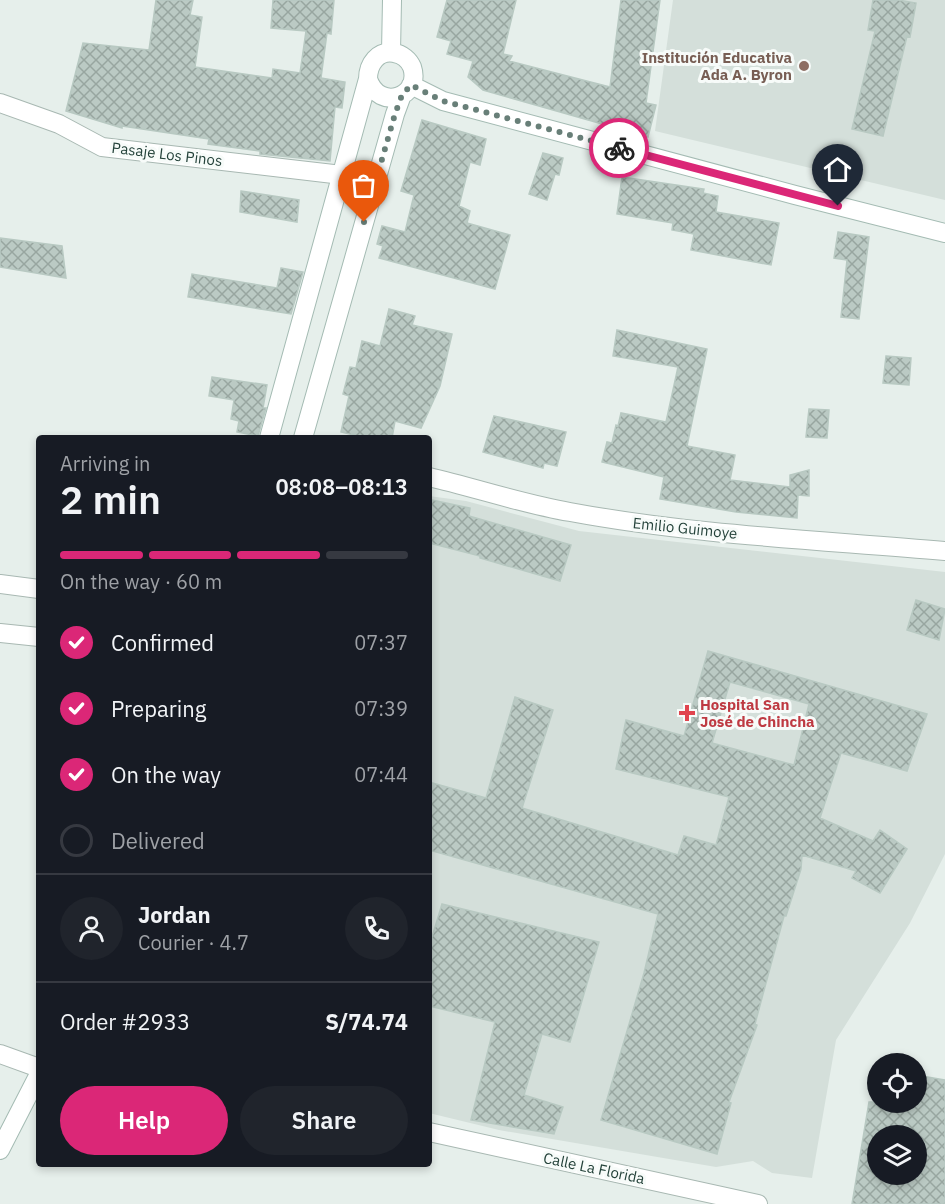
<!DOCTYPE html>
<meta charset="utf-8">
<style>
:root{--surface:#171b24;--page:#20242c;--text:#f1f3f6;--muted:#9ea1a6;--line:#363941;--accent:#db2777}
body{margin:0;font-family:"IBM Plex Sans",sans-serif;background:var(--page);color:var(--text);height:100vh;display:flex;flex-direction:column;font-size:22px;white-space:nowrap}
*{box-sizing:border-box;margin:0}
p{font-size:20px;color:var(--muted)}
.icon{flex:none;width:33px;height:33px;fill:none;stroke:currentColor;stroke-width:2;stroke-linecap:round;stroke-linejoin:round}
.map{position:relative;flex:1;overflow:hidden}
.details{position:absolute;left:36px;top:435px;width:396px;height:732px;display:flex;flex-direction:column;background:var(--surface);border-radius:6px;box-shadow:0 3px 9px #0003}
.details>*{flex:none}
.tools{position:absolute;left:867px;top:1053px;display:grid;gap:12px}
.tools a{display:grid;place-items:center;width:60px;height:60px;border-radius:50%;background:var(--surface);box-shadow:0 3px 9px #0003;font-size:30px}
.pin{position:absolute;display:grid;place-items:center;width:51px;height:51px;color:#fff;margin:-62px -26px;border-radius:50% 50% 50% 0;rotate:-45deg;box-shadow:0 0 6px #0007}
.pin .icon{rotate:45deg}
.courier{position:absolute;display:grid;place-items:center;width:60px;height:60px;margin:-30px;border:4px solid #db2777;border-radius:50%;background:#fff;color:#222;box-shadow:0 2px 8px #0007}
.overview em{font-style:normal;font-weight:600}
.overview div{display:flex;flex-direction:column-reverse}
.overview{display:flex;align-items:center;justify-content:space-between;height:102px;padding:0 24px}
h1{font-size:39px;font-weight:600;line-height:45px}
.bar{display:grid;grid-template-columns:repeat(4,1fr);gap:9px 6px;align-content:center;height:72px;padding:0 24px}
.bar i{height:8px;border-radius:4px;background:var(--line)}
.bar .current{background:var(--accent)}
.bar p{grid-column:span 4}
.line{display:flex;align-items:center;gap:15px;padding:0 24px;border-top:2px solid var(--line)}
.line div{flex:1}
.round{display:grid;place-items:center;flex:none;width:63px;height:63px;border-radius:32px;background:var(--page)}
ol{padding:0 24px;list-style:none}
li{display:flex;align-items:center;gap:18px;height:66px}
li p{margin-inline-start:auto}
li .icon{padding:6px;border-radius:50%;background:var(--accent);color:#fff;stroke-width:4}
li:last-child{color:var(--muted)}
li i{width:33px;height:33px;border:3px solid var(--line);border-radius:50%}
.cta{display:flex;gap:12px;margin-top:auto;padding:12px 24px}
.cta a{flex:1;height:69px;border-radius:36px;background:var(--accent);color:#fff;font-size:24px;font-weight:600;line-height:69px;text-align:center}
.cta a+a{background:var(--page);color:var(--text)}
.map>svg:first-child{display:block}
.built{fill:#d4dfda}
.building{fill:url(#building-cross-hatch);stroke:#b8c9c2;stroke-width:1.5;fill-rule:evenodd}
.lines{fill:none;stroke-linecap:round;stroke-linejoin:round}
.street-casing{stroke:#a8b8b2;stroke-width:20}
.secondary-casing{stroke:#a4bbb3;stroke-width:20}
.street{stroke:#fff;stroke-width:18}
.secondary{stroke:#fff;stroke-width:18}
.done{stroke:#687f78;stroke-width:6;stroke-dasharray:0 10.8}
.route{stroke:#db2777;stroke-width:8}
.education-dot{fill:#8d6e63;stroke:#f7fbf9;stroke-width:2}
.health-dot{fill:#e0444e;stroke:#f7fbf9;stroke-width:2}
.labels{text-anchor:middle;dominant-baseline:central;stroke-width:6;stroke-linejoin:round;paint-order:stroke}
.education-label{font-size:15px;font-weight:bold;fill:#785e54;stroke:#f7fbf9;text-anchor:end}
.street-label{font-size:15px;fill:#24423a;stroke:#f7fbf9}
.health-label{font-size:15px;font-weight:bold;fill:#be3a42;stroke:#f7fbf9;text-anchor:start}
</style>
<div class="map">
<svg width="945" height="1204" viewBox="0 0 945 1204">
<defs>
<pattern id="building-cross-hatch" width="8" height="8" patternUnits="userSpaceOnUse" patternTransform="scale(1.5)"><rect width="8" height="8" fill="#bbcac4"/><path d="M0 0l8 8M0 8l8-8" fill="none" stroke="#98a6a0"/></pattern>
</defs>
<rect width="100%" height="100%" fill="#e6efeb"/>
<!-- built -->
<path class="built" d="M 673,0 L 945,0 L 945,200 L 655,131 Z
M 429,496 L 466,501 L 579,531 L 945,572 L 945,854 L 910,923 L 836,1040 L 812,1178 L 772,1173 L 753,1161 L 716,1167 L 499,1130 L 429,1113 Z"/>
<!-- building -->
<path class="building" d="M 156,0 L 193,0 L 190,15 L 202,17 L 195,67 L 272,78 L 273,69 L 300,73 L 306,31 L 271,28 L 273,0 L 334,0 L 331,34 L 327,33 L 321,78 L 345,82 L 342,108 L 335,107 L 330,161 L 260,154 L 260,151 L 208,144 L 209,139 L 122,126 L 122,128 L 66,111 L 83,43 L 149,50 Z
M 447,0 L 516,0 L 503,54 L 512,56 L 509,61 L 610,87 L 621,0 L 660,0 L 646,103 L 656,105 L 648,137 L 483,90 L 468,77 L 473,61 L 447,54 L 451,41 L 437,37 Z
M 873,0 L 898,0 L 916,3 L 910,37 L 907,36 L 883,136 L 852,129 L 875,31 L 868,30 Z
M 422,120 L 486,139 L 480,165 L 470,162 L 459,206 L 470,211 L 467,223 L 510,235 L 495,289 L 379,258 L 383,246 L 377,244 L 382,226 L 405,232 L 414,195 L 401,191 Z
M 543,153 L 563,158 L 559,175 L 555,174 L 547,200 L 529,194 Z
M 622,177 L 704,189 L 703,193 L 718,196 L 716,212 L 779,223 L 771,265 L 691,250 L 694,234 L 672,230 L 673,223 L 617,214 Z
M 241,191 L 299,200 L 297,222 L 240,212 Z
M 838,232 L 869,237 L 859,319 L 841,317 L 847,260 L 834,258 Z
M 0,238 L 62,246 L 66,278 L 0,267 Z
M 281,268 L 303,272 L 291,314 L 188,297 L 192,274 L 277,288 Z
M 389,309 L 415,316 L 412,325 L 452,334 L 440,386 L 421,428 L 395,421 L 392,438 L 366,438 L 341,432 L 349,396 L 343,394 L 350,367 L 356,368 L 362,341 L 380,346 Z
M 617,330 L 707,349 L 687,446 L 735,455 L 730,480 L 790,487 L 790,475 L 809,470 L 809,496 L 798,495 L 797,518 L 736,512 L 660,499 L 664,477 L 602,462 L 607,442 L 612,443 L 616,425 L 618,426 L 621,413 L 666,422 L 678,367 L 613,356 Z
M 886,356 L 911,358 L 909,385 L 883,383 Z
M 212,377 L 267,385 L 263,408 L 266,408 L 258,436 L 237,432 L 239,421 L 231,419 L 234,400 L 209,396 Z
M 809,409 L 829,410 L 827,438 L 806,437 Z
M 494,416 L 566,432 L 557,466 L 544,463 L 543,468 L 483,452 Z
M 432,500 L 470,508 L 469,516 L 571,545 L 560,581 L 480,558 L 480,556 L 429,543 L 429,515 Z
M 916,600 L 945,609 L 939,640 L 907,630 Z
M 708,651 L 927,714 L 907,771 L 841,753 L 820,818 L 873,841 L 880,830 L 907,849 L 880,893 L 852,878 L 856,871 L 802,855 L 801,869 L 786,916 L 784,916 L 755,1024 L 757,1025 L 729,1102 L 731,1103 L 717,1154 L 601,1120 L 644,973 L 658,914 L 429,850 L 429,782 L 486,798 L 515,697 L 553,710 L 522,808 L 678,855 L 684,836 L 716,845 L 729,797 L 616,769 L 626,720 L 684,736 ZM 730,682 L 809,704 L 794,765 L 712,743 Z
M 442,904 L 599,942 L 570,1042 L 542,1034 L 524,1095 L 563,1107 L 554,1134 L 471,1120 L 495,1022 L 429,1006 L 429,947 Z
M 916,1075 L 945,1080 L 945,1204 L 852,1204 L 869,1102 L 916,1102 ZM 878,1136 L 916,1136 L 916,1174 L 878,1174 Z"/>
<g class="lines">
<defs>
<path id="street" d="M 0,103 L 59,124 L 102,147 L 342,175
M 429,477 C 476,488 523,504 570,512 C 693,535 820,540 945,551
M 0,584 L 39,589
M 0,633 L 39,637
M 0,1054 L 39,1068
M 429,1132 L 758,1204"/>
<path id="secondary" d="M 391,52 L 392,0
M 411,85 L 443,101 L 795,195 L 945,233
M 269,438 L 368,79 C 368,64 378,50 394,53 C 402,54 409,60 412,67 C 422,97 379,112 368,79
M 303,438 L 395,114 L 402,95
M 0,1150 L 39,1074"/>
</defs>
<!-- street casing -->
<use href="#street" class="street-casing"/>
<!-- secondary casing -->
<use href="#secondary" class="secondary-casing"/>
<!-- street -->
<use href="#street" class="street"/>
<!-- secondary -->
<use href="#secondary" class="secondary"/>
</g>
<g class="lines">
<!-- done -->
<path class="done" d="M 364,222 L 395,114 L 402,95 L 411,85 L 443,101 L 619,148"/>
<!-- route -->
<path class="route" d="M 619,148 L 838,206"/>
</g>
<!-- markers -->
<circle class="education-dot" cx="804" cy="66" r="6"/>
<path class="health-dot" d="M684 704h6v6h6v6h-6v6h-6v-6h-6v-6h6z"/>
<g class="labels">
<!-- education labels -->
<g class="education-label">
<text x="792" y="57">Institución Educativa<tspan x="792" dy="17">Ada A. Byron</tspan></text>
</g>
<!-- street labels -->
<g class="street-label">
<text transform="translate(167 154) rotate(7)">Pasaje Los Pinos</text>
<text transform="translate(685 528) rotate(6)">Emilio Guimoye</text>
<text transform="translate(594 1168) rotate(12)">Calle La Florida</text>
</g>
<!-- health labels -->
<g class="health-label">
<text x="700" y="704">Hospital San<tspan x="700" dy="17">José de Chincha</tspan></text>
</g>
</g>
</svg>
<div class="tools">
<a><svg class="icon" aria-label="locate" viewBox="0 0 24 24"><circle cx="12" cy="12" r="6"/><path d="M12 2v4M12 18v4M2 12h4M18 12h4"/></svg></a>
<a><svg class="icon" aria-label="layers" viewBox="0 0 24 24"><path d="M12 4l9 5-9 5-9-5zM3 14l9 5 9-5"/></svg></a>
</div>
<div class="pin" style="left:364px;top:222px;background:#ea580c"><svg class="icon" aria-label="bag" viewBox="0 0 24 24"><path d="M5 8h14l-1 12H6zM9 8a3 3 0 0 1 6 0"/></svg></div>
<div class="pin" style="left:838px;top:206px;background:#1f2937"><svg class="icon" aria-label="home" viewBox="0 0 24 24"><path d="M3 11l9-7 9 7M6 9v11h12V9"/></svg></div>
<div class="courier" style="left:619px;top:148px"><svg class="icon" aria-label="bike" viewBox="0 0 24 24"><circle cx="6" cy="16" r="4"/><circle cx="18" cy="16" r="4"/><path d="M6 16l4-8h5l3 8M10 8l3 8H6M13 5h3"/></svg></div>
<section class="details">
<div class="overview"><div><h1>2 min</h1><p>Arriving in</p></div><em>08:08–08:13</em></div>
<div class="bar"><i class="current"></i><i class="current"></i><i class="current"></i><i></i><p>On the way · 60 m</p></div>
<ol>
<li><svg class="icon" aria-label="check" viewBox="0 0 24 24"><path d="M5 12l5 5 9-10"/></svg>Confirmed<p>07:37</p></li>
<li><svg class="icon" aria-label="check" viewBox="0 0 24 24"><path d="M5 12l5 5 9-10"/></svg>Preparing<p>07:39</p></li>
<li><svg class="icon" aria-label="check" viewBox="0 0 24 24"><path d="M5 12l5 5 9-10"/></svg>On the way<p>07:44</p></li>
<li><i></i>Delivered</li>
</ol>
<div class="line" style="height:108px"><a class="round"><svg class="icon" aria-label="person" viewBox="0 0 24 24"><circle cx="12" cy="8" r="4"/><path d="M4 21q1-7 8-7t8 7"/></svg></a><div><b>Jordan</b><p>Courier · 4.7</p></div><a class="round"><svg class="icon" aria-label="phone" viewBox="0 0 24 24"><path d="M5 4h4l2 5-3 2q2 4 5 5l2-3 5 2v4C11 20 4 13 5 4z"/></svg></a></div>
<div class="line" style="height:78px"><div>Order #2933</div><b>S/74.74</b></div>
<div class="cta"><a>Help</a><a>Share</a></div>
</section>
</div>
